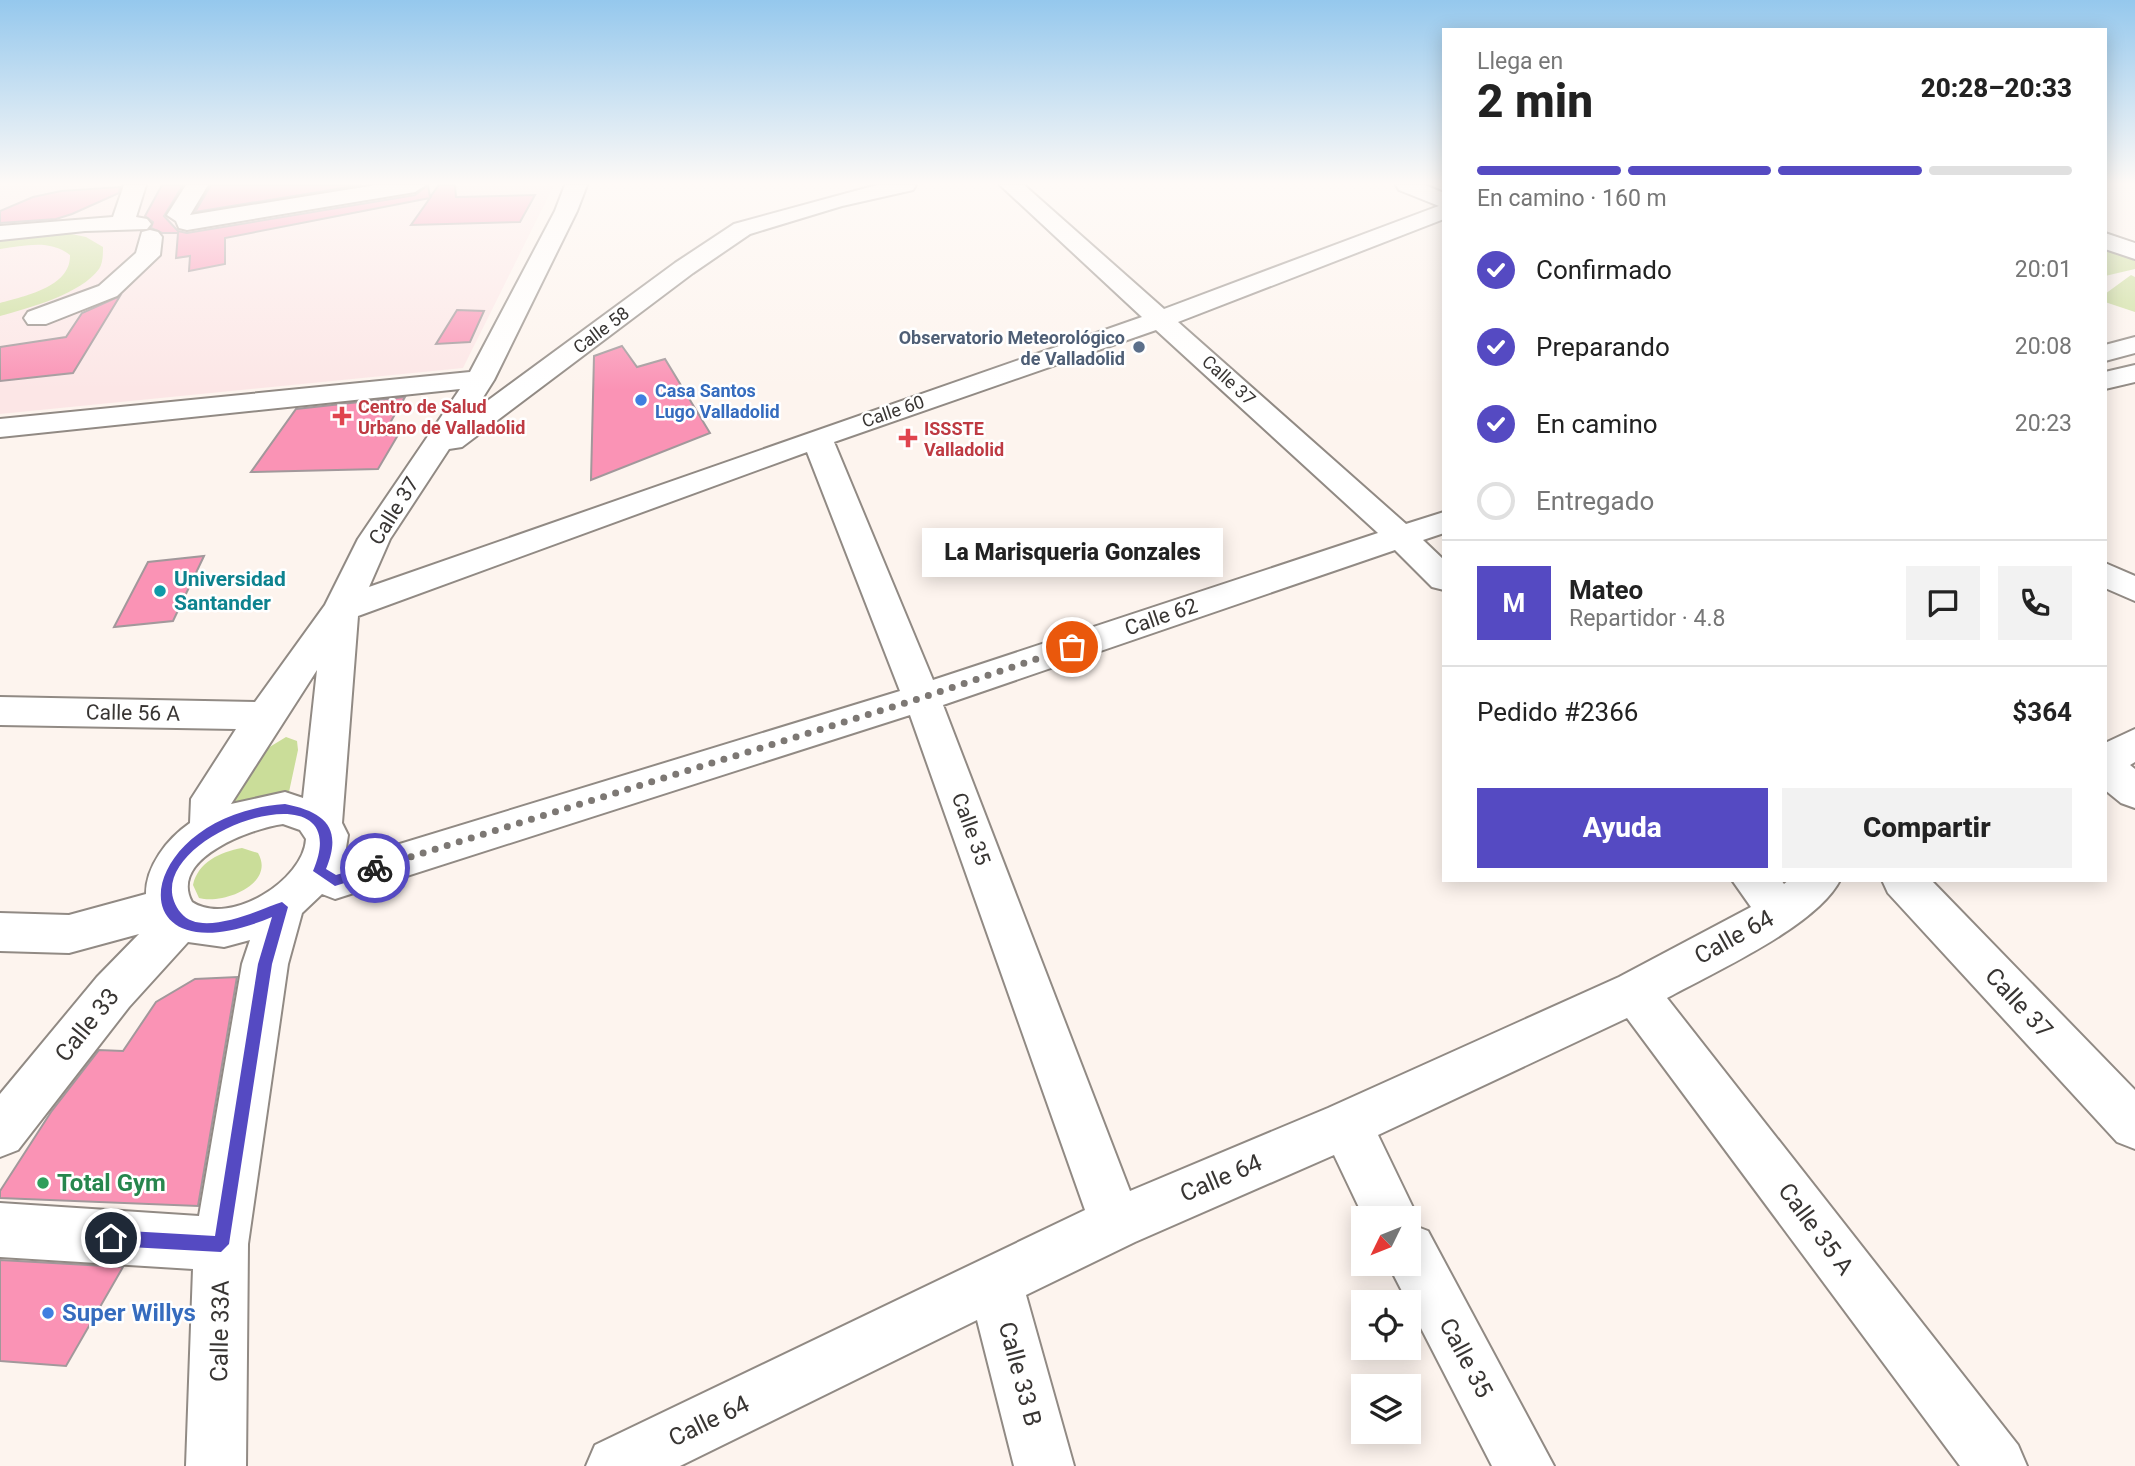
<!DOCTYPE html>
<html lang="es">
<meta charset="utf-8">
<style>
:root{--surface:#fff;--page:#f2f2f2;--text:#222;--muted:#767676;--line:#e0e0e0;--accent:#554ac2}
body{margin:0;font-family:Roboto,sans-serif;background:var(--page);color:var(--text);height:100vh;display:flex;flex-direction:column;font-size:26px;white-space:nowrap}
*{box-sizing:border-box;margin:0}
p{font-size:23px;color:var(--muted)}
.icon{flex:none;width:38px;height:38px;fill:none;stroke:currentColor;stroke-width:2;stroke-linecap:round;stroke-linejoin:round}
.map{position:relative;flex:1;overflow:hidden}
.details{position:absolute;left:1442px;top:28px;width:665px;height:854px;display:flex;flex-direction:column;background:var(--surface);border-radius:0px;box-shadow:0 4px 18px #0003}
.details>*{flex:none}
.needle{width:46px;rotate:227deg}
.buttons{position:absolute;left:1351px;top:1206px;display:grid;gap:14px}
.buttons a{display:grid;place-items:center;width:70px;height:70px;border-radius:0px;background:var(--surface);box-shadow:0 4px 18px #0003;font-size:35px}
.pin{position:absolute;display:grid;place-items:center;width:60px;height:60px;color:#fff;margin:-30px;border:4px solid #fff;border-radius:50%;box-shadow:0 2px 7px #0007}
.courier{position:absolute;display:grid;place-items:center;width:70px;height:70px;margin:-35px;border:5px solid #554ac2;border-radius:50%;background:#fff;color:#222;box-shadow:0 2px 9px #0007}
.bubble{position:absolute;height:49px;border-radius:0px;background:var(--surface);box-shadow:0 4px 18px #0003;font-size:23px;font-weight:800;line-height:49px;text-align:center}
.head em{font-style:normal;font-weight:800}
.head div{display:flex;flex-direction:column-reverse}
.head{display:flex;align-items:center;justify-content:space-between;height:119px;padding:0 35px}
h1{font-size:46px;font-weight:800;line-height:52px}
.bar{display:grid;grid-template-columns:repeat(4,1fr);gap:10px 7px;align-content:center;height:84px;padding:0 35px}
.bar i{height:9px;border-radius:5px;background:var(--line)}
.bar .on{background:var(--accent)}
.bar p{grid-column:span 4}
.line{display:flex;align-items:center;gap:18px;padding:0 35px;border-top:2px solid var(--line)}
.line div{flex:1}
.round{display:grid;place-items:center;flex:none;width:74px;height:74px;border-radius:0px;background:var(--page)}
ol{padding:0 35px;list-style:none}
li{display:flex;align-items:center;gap:21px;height:77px}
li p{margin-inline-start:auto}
li .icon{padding:7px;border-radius:50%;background:var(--accent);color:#fff;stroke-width:4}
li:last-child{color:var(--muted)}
li i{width:38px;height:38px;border:4px solid var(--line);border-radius:50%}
.button{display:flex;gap:14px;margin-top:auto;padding:14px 35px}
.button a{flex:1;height:80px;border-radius:0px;background:var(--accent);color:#fff;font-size:28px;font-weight:800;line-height:80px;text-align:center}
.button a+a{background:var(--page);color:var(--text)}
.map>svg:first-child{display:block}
.commercial{fill:#fce6e6}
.green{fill:#cadd99}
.building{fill:#fa93b5;stroke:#a2989b;stroke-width:2}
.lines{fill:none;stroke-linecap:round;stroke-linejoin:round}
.minor-casing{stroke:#918a84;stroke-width:4}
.major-casing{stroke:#918a84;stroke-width:4}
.minor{fill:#fff;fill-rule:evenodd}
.major{fill:#fff;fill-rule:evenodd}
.route{fill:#554ac2}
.done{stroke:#7d7874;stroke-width:7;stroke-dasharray:0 12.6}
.service-dot{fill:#5c6f8a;stroke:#fff;stroke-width:2.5}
.shop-dot{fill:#3f7fe0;stroke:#fff;stroke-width:2.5}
.health-dot{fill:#e0444e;stroke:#fff;stroke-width:2.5}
.culture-dot{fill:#0f9aa8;stroke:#fff;stroke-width:2.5}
.leisure-dot{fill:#2e9e5b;stroke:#fff;stroke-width:2.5}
.labels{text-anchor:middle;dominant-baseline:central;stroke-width:5;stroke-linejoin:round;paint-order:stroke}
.far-street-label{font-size:18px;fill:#383533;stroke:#fff}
.far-service-label{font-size:18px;font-weight:bold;fill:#4e5e75;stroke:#fff;text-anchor:end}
.far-shop-label{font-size:18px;font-weight:bold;fill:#366cbe;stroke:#fff;text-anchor:start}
.far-health-label{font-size:18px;font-weight:bold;fill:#be3a42;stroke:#fff;text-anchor:start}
.street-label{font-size:21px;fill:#383533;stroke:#fff}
.culture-label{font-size:21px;font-weight:bold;fill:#0d838f;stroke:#fff;text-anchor:start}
.near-street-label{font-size:24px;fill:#383533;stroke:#fff}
.near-leisure-label{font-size:24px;font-weight:bold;fill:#27864d;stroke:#fff;text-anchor:start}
.near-shop-label{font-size:24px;font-weight:bold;fill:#366cbe;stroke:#fff;text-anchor:start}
</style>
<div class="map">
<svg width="2135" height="1466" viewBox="0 0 2135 1466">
<rect width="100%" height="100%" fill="#fdf4ee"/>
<!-- commercial -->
<path class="commercial" d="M 0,185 L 554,185 L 463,368 L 0,414 Z"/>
<!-- green -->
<path class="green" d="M 62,232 L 86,237 L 103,247 C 103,254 103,263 99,269 C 81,294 29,308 0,316 L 0,303 C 25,296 71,287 70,255 C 49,239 25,246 0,249 L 0,239 Z
M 2105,248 L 2135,261 L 2135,269 L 2105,276 Z
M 2131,275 L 2135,277 L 2135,312 L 2105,302 L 2105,294 Z
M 286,737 L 297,741 L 298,750 L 286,806 L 228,809 L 263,751 Z
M 242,848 L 258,853 C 276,884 223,905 199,898 L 193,885 C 198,862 220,852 242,848 Z"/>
<!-- building -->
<path class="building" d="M 162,185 L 183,185 L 164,216 L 178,231 L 187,233 L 415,195 L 428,185 L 430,197 L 439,185 L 455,185 L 456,197 L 535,195 L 520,222 L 411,225 L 430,198 L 225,238 L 225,264 L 189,271 L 190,256 L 176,258 L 178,233 L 162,233 L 151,228 L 153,222 L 145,216 Z
M 211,185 L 361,185 L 195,212 Z
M 120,187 L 119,193 L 72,214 L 56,219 L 0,223 L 0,211 L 33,197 L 61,191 Z
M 120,296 L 73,373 L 0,381 L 0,347 L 66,337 L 82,313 Z
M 457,310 L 484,311 L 470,342 L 436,344 Z
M 622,346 L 637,367 L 665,359 L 710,433 L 591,480 L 594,356 Z
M 405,397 L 383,435 L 398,435 L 378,469 L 251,472 L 296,409 Z
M 204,556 L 173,621 L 114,627 L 148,562 Z
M 237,977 L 198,1206 L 0,1198 L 0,1191 L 51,1112 L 99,1050 L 123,1051 L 156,1002 L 195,979 Z
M 0,1260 L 123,1267 L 66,1366 L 0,1361 Z"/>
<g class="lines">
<defs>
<path id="minor" d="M 124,185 L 146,185 L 136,217 L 147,219 L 151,224 L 147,229 L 85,231 L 0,240 L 0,226 L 113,217 Z
M 186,185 L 208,185 L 190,215 L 376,185 L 426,185 L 415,192 L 187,230 L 179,228 L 176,221 L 167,215 Z
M 565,185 L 587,185 L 577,211 L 494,380 L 475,410 L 675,263 L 734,224 L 877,185 L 916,185 L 913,190 L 842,206 L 750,234 L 693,273 L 462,447 L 449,449 L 390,539 L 369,587 L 1142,317 L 1000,185 L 1024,185 L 1164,309 L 1444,204 L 1444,219 L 1178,322 L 1406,524 L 1444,512 L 1444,533 L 1423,540 L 1444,560 L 1444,590 L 1432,587 L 1395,550 L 943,705 L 1130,1191 L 1328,1108 L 1619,977 L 1751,907 L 1732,880 L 1781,880 L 1784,884 L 1789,880 L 1840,880 C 1817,926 1714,972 1667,998 L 2018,1445 L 2027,1466 L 1960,1466 L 1627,1018 L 1378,1135 L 1418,1218 L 1415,1226 L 1428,1231 L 1554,1466 L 1492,1466 L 1388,1264 L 1409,1264 L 1409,1218 L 1364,1218 L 1334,1155 L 1135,1242 L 1026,1295 L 1074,1466 L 1014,1466 L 977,1320 L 680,1466 L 586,1466 L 595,1445 L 1085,1210 L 910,715 L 335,899 L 322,894 L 302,913 L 288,964 L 248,1244 L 246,1466 L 186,1466 L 193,1269 L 0,1257 L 0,1203 L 199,1216 L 242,964 L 250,940 L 224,947 L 188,942 L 129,1007 L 18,1150 L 0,1157 L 0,1094 L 97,977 L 139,934 L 69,953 L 0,951 L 0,913 L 69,915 L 146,894 C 146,866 167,839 190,823 L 191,799 L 236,729 L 0,725 L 0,697 L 255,702 L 325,605 L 358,539 L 460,389 L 0,437 L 0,419 L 470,372 L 555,211 ZM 1156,330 L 1378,533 L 933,680 L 834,442 ZM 807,452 L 900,691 L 344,861 L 348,835 L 342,823 L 358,616 ZM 317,670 L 303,798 L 285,792 L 231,804 ZM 283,824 L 300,830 L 306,839 C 304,880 230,927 192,902 C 168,858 253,828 283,824 Z
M 150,230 L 158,232 L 162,237 L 160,255 L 117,296 L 46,324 L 28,324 L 24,318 L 28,312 L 99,286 L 136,253 L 142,232 Z
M 2105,563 L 2135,576 L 2135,601 L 2105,588 Z
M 2135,729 L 2135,762 L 2130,765 L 2135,769 L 2135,808 L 2121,803 L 2105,790 L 2105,743 Z
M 1882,880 L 1931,880 L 2135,1090 L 2135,1149 L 2117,1142 L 1888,893 Z"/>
<path id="major" d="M 1396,185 L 1425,185 L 1444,193 L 1444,208 L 1399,190 Z
M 2105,233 L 2135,243 L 2135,259 L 2105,249 Z
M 2135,337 L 2135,353 L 2105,361 L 2105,345 Z
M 2135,365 L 2135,382 L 2105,389 L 2105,372 Z"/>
</defs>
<!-- minor casing -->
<use href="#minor" class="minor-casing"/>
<!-- major casing -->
<use href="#major" class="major-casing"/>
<!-- minor -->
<use href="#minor" class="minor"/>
<!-- major -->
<use href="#major" class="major"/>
</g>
<!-- sky -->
<linearGradient id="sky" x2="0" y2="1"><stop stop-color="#95c8ed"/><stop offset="0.47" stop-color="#fefaf7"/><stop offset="1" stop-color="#fefaf7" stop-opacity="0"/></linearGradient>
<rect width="2135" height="390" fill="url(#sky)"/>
<!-- route -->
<path class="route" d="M 285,804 C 325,812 343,828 326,869 L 336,875 L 375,863 L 381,868 L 379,872 L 335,886 L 313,871 C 363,754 123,842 181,913 C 201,938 258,910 282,902 L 288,907 L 272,964 L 229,1244 L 221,1252 L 111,1246 L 103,1238 L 111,1230 L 215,1236 L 258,964 L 272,917 C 112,984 132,815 285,804 Z"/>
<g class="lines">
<!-- done -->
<path class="done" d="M 375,868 L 921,698 L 1072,647"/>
</g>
<!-- markers -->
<circle class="service-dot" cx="1139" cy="347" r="7"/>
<g class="shop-dot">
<circle cx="641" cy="400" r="7"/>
<circle cx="48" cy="1313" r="7"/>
</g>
<g class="health-dot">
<path d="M338.5 405.5h7v7h7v7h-7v7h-7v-7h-7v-7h7z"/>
<path d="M904.5 427.5h7v7h7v7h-7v7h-7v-7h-7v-7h7z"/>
</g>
<circle class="culture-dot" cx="160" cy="591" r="7"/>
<circle class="leisure-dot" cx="43" cy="1183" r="7"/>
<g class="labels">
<!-- far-street labels -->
<g class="far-street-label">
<text transform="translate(601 330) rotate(-37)">Calle 58</text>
<text transform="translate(1229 380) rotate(42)">Calle 37</text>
<text transform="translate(893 411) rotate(-19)">Calle 60</text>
</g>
<!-- far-service labels -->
<g class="far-service-label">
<text x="1125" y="337">Observatorio Meteorológico<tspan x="1125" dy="21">de Valladolid</tspan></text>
</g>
<!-- far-shop labels -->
<g class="far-shop-label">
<text x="655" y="390">Casa Santos<tspan x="655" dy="21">Lugo Valladolid</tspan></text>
</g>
<!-- far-health labels -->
<g class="far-health-label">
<text x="358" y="406">Centro de Salud<tspan x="358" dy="21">Urbano de Valladolid</tspan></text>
<text x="924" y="428">ISSSTE<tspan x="924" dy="21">Valladolid</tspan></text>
</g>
<!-- street labels -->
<g class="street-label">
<text transform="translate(394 511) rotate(-58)">Calle 37</text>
<text transform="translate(1161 617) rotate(-19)">Calle 62</text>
<text transform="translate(133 713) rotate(1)">Calle 56 A</text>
<text transform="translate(971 829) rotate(70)">Calle 35</text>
</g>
<!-- culture labels -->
<g class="culture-label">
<text x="174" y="579">Universidad<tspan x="174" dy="24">Santander</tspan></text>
</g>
<!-- near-street labels -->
<g class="near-street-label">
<text transform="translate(1734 937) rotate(-29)">Calle 64</text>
<text transform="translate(2019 1003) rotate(47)">Calle 37</text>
<text transform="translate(87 1025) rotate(-51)">Calle 33</text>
<text transform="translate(1221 1178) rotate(-23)">Calle 64</text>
<text transform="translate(1816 1229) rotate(53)">Calle 35 A</text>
<text transform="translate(220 1331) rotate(-89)">Calle 33A</text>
<text transform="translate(1466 1358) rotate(62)">Calle 35</text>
<text transform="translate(1020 1374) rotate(75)">Calle 33 B</text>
<text transform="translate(709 1421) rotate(-26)">Calle 64</text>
</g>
<!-- near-leisure labels -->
<g class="near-leisure-label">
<text x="57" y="1183">Total Gym</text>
</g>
<!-- near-shop labels -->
<g class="near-shop-label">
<text x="62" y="1313">Super Willys</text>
</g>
</g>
</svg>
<div class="buttons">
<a><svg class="needle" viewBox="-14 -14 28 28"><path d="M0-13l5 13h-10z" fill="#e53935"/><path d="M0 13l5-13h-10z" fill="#767676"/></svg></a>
<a><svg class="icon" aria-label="locate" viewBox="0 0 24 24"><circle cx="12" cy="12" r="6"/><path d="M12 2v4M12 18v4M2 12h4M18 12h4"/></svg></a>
<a><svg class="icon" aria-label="layers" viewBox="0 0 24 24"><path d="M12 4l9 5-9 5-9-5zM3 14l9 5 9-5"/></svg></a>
</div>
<div class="pin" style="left:1072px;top:647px;background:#ea580c"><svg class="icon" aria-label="bag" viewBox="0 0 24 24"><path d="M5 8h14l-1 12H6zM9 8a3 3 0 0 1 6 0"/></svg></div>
<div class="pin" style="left:111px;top:1238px;background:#1f2937"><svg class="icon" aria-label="home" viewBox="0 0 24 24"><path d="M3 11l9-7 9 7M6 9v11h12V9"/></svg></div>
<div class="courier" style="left:375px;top:868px"><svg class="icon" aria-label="bike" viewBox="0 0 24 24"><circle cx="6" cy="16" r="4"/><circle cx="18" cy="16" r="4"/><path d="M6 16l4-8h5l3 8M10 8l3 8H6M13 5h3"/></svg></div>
<div class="bubble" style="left:922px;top:528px;width:301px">La Marisqueria Gonzales</div>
<section class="details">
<div class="head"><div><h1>2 min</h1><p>Llega en</p></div><em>20:28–20:33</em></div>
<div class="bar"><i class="on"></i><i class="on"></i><i class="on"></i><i></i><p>En camino · 160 m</p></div>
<ol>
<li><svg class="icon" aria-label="check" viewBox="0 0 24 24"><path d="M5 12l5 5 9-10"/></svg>Confirmado<p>20:01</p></li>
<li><svg class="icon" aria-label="check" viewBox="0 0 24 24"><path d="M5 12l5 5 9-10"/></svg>Preparando<p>20:08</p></li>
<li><svg class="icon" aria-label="check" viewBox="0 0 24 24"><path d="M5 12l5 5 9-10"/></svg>En camino<p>20:23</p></li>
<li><i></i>Entregado</li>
</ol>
<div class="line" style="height:126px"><b class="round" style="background:var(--accent);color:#fff">M</b><div><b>Mateo</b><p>Repartidor · 4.8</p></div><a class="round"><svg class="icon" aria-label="chat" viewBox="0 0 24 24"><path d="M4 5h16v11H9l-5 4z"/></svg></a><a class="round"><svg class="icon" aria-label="phone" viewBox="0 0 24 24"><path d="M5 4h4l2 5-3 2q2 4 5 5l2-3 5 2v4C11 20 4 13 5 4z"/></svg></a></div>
<div class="line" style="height:91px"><div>Pedido #2366</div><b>$364</b></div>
<div class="button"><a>Ayuda</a><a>Compartir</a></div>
</section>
</div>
